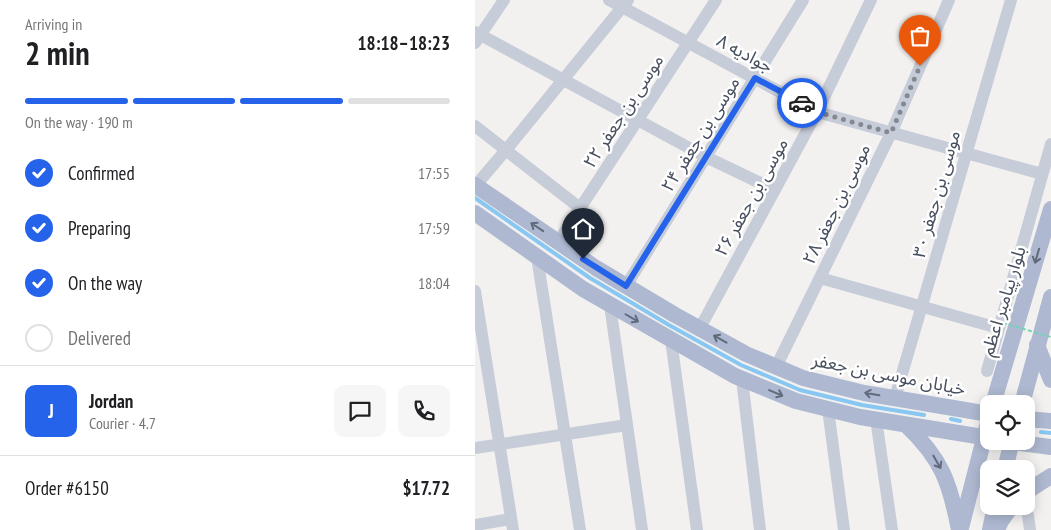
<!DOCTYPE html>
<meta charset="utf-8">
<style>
:root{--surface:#fff;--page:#f6f6f6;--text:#202124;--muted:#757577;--line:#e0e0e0;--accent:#2563eb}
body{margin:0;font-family:"PT Sans Narrow","Noto Sans Arabic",sans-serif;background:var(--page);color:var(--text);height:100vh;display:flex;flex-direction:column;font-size:19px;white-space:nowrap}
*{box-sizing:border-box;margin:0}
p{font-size:16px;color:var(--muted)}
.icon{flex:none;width:28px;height:28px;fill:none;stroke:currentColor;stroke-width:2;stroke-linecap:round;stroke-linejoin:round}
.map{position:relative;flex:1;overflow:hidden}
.side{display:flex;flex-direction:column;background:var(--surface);width:475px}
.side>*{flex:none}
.buttons{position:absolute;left:505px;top:395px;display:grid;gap:10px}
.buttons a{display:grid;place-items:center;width:55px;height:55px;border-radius:10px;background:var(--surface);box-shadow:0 2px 12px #0003;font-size:25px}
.pin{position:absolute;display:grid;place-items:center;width:42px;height:42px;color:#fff;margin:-51px -21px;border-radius:50% 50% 50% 0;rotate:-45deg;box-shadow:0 0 5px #0007}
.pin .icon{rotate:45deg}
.courier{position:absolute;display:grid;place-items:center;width:50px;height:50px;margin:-25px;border:4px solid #2563eb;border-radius:50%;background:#fff;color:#222;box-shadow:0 1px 6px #0007}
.head em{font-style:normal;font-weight:600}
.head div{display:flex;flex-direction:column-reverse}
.head{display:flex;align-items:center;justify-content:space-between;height:85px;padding:0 25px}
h1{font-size:32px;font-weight:600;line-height:38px}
.bar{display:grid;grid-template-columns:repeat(4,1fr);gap:8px 5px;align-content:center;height:60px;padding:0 25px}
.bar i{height:6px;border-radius:4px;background:var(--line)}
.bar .selected{background:var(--accent)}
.bar p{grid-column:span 4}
.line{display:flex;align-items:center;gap:12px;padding:0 25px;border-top:1px solid var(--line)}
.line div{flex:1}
.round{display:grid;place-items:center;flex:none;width:52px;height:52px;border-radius:10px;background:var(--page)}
ol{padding:0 25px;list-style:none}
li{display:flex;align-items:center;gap:15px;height:55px}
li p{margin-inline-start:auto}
li .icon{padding:5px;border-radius:50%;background:var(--accent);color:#fff;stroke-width:4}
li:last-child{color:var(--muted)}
li i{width:28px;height:28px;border:2px solid var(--line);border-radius:50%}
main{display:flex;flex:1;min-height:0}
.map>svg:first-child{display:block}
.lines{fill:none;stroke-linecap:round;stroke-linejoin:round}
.stream{stroke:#87c7f2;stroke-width:4}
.minor{stroke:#c6ccd8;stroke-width:12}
.major{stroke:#aeb9d1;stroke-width:16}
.path-bridge{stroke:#72d3b7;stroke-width:2;stroke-dasharray:4 2.5;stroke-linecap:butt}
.oneway{stroke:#616a7c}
.done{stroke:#838892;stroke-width:5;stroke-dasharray:0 9}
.route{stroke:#2563eb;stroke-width:6}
.labels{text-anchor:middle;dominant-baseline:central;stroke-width:5;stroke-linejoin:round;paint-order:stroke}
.street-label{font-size:18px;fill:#474f5f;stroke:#fff}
</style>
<main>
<section class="side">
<div class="head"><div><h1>2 min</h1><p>Arriving in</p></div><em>18:18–18:23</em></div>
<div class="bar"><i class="selected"></i><i class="selected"></i><i class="selected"></i><i></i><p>On the way · 190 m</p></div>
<ol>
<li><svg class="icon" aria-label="check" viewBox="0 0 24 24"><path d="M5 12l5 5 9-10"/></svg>Confirmed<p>17:55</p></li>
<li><svg class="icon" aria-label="check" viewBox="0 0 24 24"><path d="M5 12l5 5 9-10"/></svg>Preparing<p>17:59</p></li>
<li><svg class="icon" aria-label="check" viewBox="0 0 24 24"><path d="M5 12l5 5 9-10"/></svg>On the way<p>18:04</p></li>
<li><i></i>Delivered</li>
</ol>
<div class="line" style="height:90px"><b class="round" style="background:var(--accent);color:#fff">J</b><div><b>Jordan</b><p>Courier · 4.7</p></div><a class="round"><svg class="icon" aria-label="chat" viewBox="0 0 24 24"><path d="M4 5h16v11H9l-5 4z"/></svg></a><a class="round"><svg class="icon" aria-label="phone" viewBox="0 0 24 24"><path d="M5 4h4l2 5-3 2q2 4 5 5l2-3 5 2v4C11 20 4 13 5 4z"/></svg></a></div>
<div class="line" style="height:65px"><div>Order #6150</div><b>$17.72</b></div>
</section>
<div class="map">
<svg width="576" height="530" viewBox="0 0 576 530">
<rect width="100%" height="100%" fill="#f3f1f0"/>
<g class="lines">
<!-- stream -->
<path class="stream" d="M 0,198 L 115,278 L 194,325 L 266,365 L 325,390 L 387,405 L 449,415
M 476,419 L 485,421
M 566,432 L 576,433"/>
<!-- minor -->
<path class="minor" d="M 134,0 L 342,112 L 567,174
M 0,32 L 231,157 L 300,190
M 0,43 L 29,0
M 0,126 L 105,208
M 1,185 L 31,150 L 153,0
M 83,242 L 241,0
M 62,257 L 105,530
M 345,278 L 523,328
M 151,286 L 328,0
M 0,291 L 38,530
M 135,305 L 167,530
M 225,328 L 342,112 L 396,0
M 196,340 L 222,530
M 301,367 L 416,133 L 474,0
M 512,371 L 576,144
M 267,379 L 285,530
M 420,398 L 536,0
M 353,409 L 369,530
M 401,419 L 417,530
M 0,448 L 152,425
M 553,515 L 555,530
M 0,525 L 36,519"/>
<!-- major -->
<path class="major" d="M 0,185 L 121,268 L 200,315 L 271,354 L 328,378 L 389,393 L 514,414
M 0,213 L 108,289 L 260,376 L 321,401 L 385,417 L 514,438
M 562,345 L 576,380
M 518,404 L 576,209
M 547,404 L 576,297
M 551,419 L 576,421
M 431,425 C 467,459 475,483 484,530
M 530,441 L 576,447
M 530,469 L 537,441
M 551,492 L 576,476
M 486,528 L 514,419
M 515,530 L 520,506
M 522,530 L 526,521 L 537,506"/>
<!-- path-bridge -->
<path class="path-bridge" d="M 528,323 L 576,337"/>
</g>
<!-- one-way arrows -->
<defs><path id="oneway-shaft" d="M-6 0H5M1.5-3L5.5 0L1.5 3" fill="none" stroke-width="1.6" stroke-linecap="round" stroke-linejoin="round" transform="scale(1.25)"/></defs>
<g class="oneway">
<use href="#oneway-shaft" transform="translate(62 227) rotate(-146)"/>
<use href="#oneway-shaft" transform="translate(562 256) rotate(106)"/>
<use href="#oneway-shaft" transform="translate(157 318) rotate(30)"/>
<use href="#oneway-shaft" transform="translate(245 339) rotate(-151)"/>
<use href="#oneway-shaft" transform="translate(301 393) rotate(23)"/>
<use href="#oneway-shaft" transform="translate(397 394) rotate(-170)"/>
<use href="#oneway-shaft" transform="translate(462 462) rotate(60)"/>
</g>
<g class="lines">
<!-- done -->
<path class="done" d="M 327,103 L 342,112 L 416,133 L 445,66"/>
<!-- route -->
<path class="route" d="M 108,259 L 151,286 L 280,78 L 327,103"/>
</g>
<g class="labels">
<!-- street labels -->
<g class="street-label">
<text transform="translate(270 53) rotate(28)">جوادیه ۸</text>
<text transform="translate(148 111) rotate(-57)">موسی بن جعفر ۲۲</text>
<text transform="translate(225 134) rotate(-58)">موسی بن جعفر ۲۴</text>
<text transform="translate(461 194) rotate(-74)">موسی بن جعفر ۳۰</text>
<text transform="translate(276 197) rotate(-61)">موسی بن جعفر ۲۶</text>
<text transform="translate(361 204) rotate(-64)">موسی بن جعفر ۲۸</text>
<text transform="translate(528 301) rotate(-73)">بلوار پیامبر اعظم</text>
<text transform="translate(414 374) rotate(11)">خیابان موسی بن جعفر</text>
</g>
</g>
</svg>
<div class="buttons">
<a><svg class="icon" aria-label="locate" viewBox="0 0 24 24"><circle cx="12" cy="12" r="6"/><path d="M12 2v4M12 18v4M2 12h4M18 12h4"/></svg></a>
<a><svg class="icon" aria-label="layers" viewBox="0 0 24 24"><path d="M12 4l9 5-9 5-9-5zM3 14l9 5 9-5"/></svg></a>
</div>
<div class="pin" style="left:445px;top:66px;background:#ea580c"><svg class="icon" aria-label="bag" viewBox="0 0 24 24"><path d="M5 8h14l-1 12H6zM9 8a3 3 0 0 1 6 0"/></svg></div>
<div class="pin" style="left:108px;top:259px;background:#1f2937"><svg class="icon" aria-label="home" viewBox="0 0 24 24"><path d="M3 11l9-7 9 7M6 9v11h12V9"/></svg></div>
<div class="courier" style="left:327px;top:103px"><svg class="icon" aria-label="car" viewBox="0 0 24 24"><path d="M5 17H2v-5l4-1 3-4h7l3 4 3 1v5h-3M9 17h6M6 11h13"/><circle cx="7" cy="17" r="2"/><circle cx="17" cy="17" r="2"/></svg></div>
</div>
</main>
